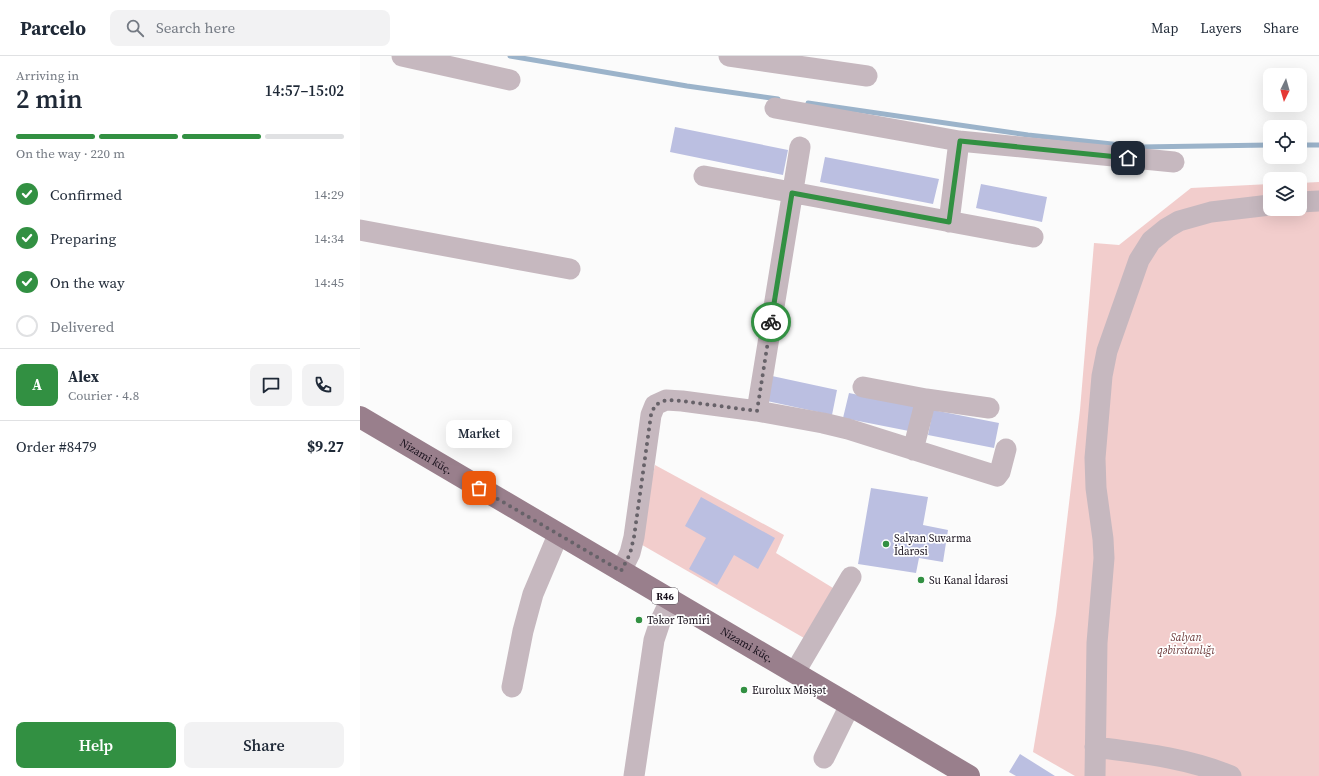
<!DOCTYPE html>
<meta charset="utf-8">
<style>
:root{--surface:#fff;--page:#f2f2f3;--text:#1f2937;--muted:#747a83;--line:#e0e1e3;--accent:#329042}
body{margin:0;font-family:"Source Serif 4",serif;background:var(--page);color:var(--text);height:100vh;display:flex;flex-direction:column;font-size:15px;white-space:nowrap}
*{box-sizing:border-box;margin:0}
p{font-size:13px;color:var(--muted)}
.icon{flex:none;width:22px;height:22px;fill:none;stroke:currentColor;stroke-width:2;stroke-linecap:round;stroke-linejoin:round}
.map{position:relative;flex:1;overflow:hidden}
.panel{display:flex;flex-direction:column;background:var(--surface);width:360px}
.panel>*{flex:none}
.needle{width:26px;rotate:185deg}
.controls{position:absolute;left:903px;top:12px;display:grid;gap:8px}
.controls a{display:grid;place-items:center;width:44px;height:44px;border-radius:8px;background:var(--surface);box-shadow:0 4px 16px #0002;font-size:20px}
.pin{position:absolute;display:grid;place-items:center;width:34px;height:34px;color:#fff;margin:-17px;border-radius:8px;box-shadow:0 2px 6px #0006}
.courier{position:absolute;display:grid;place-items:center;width:40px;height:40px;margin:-20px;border:3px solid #329042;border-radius:50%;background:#fff;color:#222;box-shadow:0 1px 5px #0007}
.bubble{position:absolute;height:28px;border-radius:8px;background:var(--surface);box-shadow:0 4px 16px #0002;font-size:13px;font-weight:600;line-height:28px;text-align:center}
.overview em{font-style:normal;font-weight:600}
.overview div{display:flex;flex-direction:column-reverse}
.overview{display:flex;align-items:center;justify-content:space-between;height:68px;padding:0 16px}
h1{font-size:26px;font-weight:600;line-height:30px}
.bar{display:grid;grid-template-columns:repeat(4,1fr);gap:6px 4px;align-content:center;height:48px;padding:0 16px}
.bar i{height:5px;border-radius:3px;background:var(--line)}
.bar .active{background:var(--accent)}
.bar p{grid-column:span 4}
.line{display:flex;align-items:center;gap:10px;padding:0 16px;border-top:1px solid var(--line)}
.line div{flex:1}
.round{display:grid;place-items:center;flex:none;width:42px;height:42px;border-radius:8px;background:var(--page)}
ol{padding:0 16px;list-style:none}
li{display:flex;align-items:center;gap:12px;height:44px}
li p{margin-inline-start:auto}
li .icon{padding:4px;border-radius:50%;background:var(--accent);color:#fff;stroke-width:4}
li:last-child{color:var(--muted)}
li i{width:22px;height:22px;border:2px solid var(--line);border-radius:50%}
.button{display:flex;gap:8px;margin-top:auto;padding:8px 16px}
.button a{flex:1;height:46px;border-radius:8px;background:var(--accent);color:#fff;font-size:16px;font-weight:600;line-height:46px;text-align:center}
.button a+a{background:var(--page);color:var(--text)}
header{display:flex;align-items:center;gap:24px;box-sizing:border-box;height:56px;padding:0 20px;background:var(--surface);border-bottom:1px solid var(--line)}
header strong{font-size:19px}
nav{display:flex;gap:22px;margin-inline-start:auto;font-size:14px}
.search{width:280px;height:36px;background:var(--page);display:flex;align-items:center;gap:10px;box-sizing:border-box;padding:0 14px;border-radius:8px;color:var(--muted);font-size:15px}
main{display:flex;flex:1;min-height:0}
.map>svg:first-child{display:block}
.green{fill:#f2cdcc}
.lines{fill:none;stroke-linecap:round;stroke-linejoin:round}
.stream{stroke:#9bb3ca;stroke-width:5}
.building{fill:#bbbfe1}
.minor{stroke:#c6b8bf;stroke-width:21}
.major{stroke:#997f8c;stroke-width:22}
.done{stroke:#676269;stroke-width:4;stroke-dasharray:0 7.2}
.route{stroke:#329042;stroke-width:5}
.poi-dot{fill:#329042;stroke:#fff;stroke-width:1.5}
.labels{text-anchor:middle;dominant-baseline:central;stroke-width:3.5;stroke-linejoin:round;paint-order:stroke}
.shield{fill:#fff;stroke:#5d585f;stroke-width:1}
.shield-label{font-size:10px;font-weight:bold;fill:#17101b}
.street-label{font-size:11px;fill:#17101b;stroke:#fff}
.poi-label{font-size:11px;fill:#17101b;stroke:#fff;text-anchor:start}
.park-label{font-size:11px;font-style:italic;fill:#6c3939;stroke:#fff}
</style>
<header>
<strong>Parcelo</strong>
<div class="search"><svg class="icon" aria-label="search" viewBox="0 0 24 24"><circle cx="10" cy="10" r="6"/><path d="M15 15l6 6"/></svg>Search here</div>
<nav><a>Map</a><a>Layers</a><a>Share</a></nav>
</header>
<main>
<section class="panel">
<div class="overview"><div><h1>2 min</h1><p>Arriving in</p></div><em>14:57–15:02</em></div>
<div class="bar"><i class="active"></i><i class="active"></i><i class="active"></i><i></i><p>On the way · 220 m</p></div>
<ol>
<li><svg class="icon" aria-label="check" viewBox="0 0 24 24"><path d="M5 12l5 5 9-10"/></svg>Confirmed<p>14:29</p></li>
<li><svg class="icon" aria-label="check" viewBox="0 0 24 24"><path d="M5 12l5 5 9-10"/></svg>Preparing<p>14:34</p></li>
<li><svg class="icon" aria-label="check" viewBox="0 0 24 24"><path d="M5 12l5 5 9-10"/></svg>On the way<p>14:45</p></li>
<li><i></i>Delivered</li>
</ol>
<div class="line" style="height:72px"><b class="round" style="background:var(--accent);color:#fff">A</b><div><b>Alex</b><p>Courier · 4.8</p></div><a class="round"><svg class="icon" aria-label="chat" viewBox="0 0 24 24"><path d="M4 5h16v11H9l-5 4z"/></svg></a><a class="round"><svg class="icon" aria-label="phone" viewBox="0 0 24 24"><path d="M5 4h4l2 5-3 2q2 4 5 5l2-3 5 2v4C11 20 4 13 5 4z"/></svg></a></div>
<div class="line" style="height:52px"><div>Order #8479</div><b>$9.27</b></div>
<div class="button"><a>Help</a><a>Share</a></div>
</section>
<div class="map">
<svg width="959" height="720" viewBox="0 0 959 720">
<rect width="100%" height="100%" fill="#fbfbfb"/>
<!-- green -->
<path class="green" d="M 959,126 L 959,720 L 715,720 L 673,696 L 696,558 L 720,354 L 734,187 L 759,189 L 831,132 L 910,128 L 910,153 L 940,153 L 940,127 Z
M 295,409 L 424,479 L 416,497 L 473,532 L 444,582 L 277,486 Z"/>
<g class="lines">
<!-- stream -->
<path class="stream" d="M 150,0 L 327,30 L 418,43
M 448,47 L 668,79 L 780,91 L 910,89
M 940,89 L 959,89"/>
</g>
<!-- building -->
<path class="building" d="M 315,71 L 428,94 L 423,119 L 310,96 Z
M 465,101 L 579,123 L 573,148 L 460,126 Z
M 621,128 L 687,141 L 682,166 L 616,152 Z
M 412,320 L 477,334 L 472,359 L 407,345 Z
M 489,337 L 554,350 L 549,375 L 483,362 Z
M 573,354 L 639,367 L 634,392 L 568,379 Z
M 511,432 L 568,441 L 563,469 L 588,474 L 583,506 L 559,502 L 556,517 L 498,508 Z
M 341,441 L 415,482 L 398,513 L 374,499 L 357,529 L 329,513 L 346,482 L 325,470 Z
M 660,698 L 695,720 L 656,720 L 649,716 Z"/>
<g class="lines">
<!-- minor -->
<path class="minor" d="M 42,0 L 150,24
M 369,0 L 507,20
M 415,52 L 599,85 L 814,106
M 344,120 L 673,181
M 940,146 L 959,145
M 589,166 L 599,85
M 0,174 L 210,213
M 503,331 L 566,343 L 629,352
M 397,355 L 440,91
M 553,394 L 566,343
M 261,515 L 270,497 L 274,481 L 291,359 L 295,349 L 306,344 L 322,345 L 397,355 L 463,367 L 488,373 L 637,420 L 640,416 L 646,393
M 435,616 L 491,521
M 152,631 L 163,575 L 173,538 L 198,479
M 735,691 C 781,697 827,702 871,720
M 464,702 L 490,649
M 274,720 L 294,584 L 300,566 L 311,543
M 735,720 L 737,587 L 744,502 L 743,483 L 736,432 L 735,402 L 742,320 L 747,295 L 779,204 L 791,185 L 807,172 L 819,165 L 851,156 L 910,149"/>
<!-- major -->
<path class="major" id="s1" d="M 0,361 C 203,482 407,599 609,720"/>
</g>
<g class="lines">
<!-- done -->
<path class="done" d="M 119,432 L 261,515 L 270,498 L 274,481 L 291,359 L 295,349 L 306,344 L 322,345 L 397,355 L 411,266"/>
<!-- route -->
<path class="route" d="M 411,266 L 432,137 L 589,166 L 600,85 L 768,102"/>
</g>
<!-- markers -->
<g class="poi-dot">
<circle cx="526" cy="488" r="4"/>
<circle cx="561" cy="524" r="4"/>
<circle cx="279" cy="564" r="4"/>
<circle cx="384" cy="634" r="4"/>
</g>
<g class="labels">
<!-- shield labels -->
<rect class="shield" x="292" y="532" width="26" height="16" rx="3"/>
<g class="shield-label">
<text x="305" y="540">R46</text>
</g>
<!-- street labels -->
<g class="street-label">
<text stroke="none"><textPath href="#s1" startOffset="77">Nizami küç.</textPath></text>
<text stroke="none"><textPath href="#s1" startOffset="449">Nizami küç.</textPath></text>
</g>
<!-- poi labels -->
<g class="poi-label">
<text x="534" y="482">Salyan Suvarma<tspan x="534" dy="13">İdarəsi</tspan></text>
<text x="569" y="524">Su Kanal İdarəsi</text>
<text x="287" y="564">Təkər Təmiri</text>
<text x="392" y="634">Eurolux Məişət</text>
</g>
<!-- park labels -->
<g class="park-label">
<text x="826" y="581">Salyan<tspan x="826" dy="13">qəbirstanlığı</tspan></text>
</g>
</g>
</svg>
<div class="controls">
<a><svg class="needle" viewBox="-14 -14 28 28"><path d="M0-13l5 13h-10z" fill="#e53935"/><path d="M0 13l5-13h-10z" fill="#747a83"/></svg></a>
<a><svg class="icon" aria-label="locate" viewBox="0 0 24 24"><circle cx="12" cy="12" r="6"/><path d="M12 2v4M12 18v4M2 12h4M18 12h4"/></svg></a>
<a><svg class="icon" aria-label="layers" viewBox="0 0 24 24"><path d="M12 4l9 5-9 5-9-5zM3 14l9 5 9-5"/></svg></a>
</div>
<div class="pin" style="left:119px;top:432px;background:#ea580c"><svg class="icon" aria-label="bag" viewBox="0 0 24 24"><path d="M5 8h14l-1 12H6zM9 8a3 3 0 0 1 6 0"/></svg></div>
<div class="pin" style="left:768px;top:102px;background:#1f2937"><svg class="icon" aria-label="home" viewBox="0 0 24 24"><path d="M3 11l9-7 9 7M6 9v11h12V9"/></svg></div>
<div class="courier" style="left:411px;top:266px"><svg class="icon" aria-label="bike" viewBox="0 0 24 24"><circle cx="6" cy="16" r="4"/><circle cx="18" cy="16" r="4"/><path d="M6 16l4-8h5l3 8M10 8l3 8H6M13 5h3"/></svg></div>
<div class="bubble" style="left:86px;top:364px;width:66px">Market</div>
</div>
</main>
